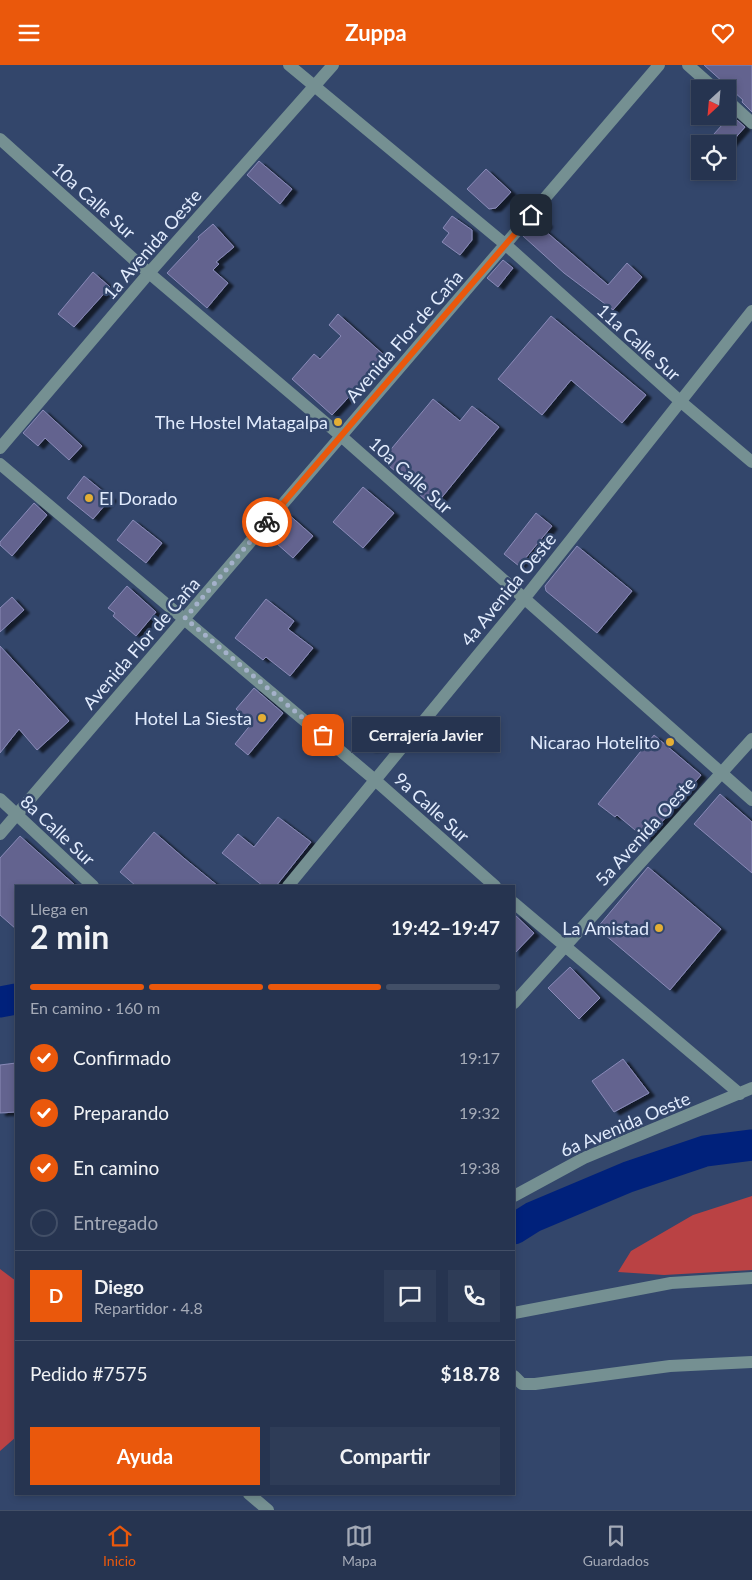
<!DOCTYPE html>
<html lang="es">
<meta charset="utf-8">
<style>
:root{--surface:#263450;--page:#2e3c57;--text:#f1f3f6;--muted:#a4aab7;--line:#424f67;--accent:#ea580c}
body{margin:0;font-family:Lato,sans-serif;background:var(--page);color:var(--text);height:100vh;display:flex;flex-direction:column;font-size:19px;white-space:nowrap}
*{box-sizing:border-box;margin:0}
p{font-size:16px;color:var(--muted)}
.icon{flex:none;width:28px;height:28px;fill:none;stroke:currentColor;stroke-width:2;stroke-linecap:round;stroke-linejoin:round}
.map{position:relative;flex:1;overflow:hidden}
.drawer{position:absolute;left:15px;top:820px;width:500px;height:610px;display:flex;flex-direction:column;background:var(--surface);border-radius:0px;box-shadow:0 2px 8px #0003,0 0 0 1px var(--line)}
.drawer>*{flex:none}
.needle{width:32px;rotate:206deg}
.buttons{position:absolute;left:691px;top:15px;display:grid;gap:10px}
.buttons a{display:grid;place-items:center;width:45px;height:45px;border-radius:0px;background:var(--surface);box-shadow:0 2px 8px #0003,0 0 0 1px var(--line);font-size:25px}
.pin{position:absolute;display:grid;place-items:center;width:42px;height:42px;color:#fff;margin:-21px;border-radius:10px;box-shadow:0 2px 8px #0006}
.courier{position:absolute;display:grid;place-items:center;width:50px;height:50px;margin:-25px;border:4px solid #ea580c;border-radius:50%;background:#fff;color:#222;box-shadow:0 1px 6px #0007}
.bubble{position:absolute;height:35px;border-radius:0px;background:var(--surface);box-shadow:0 2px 8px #0003,0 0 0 1px var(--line);font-size:16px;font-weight:700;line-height:35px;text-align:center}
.overview em{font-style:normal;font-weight:700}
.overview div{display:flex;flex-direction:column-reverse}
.overview{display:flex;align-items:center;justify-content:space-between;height:85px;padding:0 15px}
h1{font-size:32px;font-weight:700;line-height:38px}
.bar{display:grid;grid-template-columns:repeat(4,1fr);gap:8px 5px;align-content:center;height:60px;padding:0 15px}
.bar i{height:6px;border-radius:4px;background:var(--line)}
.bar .active{background:var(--accent)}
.bar p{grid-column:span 4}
.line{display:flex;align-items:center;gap:12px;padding:0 15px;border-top:1px solid var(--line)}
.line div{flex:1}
.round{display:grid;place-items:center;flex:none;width:52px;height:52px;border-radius:0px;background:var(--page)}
ol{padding:0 15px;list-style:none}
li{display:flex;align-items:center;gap:15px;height:55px}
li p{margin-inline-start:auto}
li .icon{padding:5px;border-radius:50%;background:var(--accent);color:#fff;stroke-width:4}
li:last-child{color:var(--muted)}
li i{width:28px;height:28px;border:2px solid var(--line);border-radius:50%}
.cta{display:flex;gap:10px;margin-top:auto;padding:10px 15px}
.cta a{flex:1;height:58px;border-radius:0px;background:var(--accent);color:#fff;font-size:20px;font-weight:700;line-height:58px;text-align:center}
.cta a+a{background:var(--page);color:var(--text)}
header{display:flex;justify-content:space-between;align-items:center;height:65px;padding:0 15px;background:var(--accent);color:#fff;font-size:22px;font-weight:700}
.menu{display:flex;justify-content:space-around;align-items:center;height:70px;border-top:1px solid var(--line);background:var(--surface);font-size:14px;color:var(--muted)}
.menu a{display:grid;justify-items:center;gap:2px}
.menu .active{color:var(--accent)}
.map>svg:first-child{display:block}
.green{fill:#ba4244}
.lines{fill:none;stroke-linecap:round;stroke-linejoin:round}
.river{stroke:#00217b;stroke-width:31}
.building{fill:#64648f;stroke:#898ab8;filter:url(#shadow)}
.minor{stroke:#759092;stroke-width:12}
.done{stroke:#a4b1ca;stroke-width:5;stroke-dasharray:0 9}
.route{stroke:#ea580c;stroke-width:6}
.poi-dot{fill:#e4ae35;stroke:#33466b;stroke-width:2}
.labels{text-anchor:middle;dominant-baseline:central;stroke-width:5;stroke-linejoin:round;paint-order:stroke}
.street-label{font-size:18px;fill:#e1ebfd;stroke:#33466b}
.poi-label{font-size:18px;fill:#e1ebfd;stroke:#33466b;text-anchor:end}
</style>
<header><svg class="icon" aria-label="menu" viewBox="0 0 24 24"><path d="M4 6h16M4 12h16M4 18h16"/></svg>Zuppa<svg class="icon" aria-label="heart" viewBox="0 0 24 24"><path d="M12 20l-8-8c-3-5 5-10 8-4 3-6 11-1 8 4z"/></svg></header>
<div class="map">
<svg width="752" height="1445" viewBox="0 0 752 1445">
<defs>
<filter id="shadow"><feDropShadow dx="5.5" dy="3" stdDeviation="1" flood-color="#0009"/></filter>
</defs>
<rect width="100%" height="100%" fill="#33466b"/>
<!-- green -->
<path class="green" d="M 752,1131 L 752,1205 L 664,1210 L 618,1207 L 631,1186 L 693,1150 Z
M 0,1204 L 16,1216 L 16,1372 L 0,1386 Z"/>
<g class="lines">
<!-- river -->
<path class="river" d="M 0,937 L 16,934
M 514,1164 L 533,1152 L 628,1112 L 705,1086 L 752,1080"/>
</g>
<!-- building -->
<path class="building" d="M 704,0 L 752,0 L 752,47 L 742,37 L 743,35 Z
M 731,50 L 745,62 L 730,79 L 705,79 Z
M 259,96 L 292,124 L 280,139 L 247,110 Z
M 486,104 L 511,127 L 496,143 L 489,144 L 467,124 Z
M 452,151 L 472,165 L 472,175 L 460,190 L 442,177 L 449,168 L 443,163 Z
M 539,152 L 547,159 L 543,164 L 608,220 L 627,198 L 642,212 L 613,245 L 564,208 L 523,171 Z
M 213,159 L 234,182 L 216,197 L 219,199 L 213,205 L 228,218 L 207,243 L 167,208 L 199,174 L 198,172 Z
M 503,195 L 513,203 L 498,222 L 487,213 Z
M 93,207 L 110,222 L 74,262 L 58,249 Z
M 338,249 L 386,292 L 332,350 L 292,314 L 314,289 L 320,294 L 341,271 L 329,260 Z
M 551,251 L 646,330 L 622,358 L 571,315 L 542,350 L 498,314 Z
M 433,334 L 460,356 L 472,341 L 499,362 L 434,442 L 419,429 L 421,428 L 382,395 Z
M 43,345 L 82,381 L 69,395 L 45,373 L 38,381 L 23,368 Z
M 84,411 L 111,433 L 93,454 L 67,433 Z
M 363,422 L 394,448 L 363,483 L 333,457 Z
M 34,438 L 47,450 L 12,491 L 0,480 L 0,477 Z
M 287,448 L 313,471 L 293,493 L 267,470 Z
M 536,448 L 552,461 L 519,501 L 504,489 Z
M 133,455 L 162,478 L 146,498 L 117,475 Z
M 577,481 L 632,526 L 597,568 L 546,526 L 545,521 Z
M 127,521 L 156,547 L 136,571 L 113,551 L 115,548 L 108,543 Z
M 12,532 L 24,545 L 0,567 L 0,543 Z
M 266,534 L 294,556 L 288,564 L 313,583 L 290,611 L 266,592 L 263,595 L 235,573 Z
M 0,581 L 69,656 L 37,685 L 19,664 L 0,688 Z
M 254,623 L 283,648 L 248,690 L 235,679 L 252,658 L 236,644 Z
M 365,656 L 387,674 L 380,683 L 370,684 L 353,670 Z
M 654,670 L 701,710 L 647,775 L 617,750 L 615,752 L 598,739 Z
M 720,729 L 752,757 L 752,808 L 694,759 Z
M 278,752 L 311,777 L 276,821 L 263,821 L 222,788 L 238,769 L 254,782 Z
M 154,767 L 185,794 L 218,821 L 136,821 L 120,807 Z
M 20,771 L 76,821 L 16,821 L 16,864 L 0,850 L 0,793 Z
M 648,802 L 721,864 L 670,925 L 597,863 Z
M 514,849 L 534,868 L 514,889 Z
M 570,902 L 600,933 L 579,954 L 548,923 Z
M 623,994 L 649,1028 L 614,1047 L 592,1016 Z
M 16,998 L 16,1047 L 0,1048 L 0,1000 Z"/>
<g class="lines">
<!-- minor -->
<path class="minor" d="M 289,0 L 506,180 L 680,336 L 752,397
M 688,0 L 715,24
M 728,36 L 752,58
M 0,74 L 149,208 L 341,371 L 752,735
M 0,383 L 149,208 L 333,0
M 0,399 L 375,715 L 495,821
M 0,734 L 93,821
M 0,769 L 659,0
M 288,821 L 524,534 L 752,246
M 514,838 L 740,1029
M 514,938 L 752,674
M 514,1131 L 584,1093 L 752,1023
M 514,1248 L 671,1218 L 752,1213
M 514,1311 L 522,1319 L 535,1319 L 670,1301 L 752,1297
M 249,1429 L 268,1445"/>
</g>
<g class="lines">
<!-- done -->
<path class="done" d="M 267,457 L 185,553 L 323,670"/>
<!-- route -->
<path class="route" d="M 267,457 L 531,150"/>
</g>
<!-- markers -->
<g class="poi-dot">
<circle cx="338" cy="357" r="5"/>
<circle cx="89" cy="433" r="5"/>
<circle cx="262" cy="653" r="5"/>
<circle cx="670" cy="677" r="5"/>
<circle cx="659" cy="863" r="5"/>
</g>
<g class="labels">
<!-- street labels -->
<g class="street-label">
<text transform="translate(94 135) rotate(42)">10a Calle Sur</text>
<text transform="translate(152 179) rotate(-49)">1a Avenida Oeste</text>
<text transform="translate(404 271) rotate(-49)">Avenida Flor de Caña</text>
<text transform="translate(639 277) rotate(42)">11a Calle Sur</text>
<text transform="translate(411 410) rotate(42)">10a Calle Sur</text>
<text transform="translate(508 524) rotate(-51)">4a Avenida Oeste</text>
<text transform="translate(141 578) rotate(-49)">Avenida Flor de Caña</text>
<text transform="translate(432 742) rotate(42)">9a Calle Sur</text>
<text transform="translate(58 765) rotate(43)">8a Calle Sur</text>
<text transform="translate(645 766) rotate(-48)">5a Avenida Oeste</text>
<text transform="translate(625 1059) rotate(-23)">6a Avenida Oeste</text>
</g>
<!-- poi labels -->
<g class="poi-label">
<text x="328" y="357">The Hostel Matagalpa</text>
<text x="99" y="433" text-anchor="start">El Dorado</text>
<text x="252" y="653">Hotel La Siesta</text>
<text x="660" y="677">Nicarao Hotelito</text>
<text x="649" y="863">La Amistad</text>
</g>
</g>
</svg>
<div class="buttons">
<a><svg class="needle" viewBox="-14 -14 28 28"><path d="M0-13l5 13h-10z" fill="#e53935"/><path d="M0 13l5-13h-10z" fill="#a4aab7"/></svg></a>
<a><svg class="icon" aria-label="locate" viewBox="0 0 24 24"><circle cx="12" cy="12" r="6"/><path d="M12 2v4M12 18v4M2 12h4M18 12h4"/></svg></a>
</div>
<div class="pin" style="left:323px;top:670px;background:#ea580c"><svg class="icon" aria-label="bag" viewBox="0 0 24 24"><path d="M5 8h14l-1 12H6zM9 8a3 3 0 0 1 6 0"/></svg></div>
<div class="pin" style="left:531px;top:150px;background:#1f2937"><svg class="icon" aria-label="home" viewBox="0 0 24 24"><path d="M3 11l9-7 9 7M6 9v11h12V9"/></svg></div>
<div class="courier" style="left:267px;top:457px"><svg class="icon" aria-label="bike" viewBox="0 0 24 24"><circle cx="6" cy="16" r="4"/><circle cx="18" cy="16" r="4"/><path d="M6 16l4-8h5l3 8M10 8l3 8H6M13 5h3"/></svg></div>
<div class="bubble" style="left:352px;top:652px;width:148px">Cerrajería Javier</div>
<section class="drawer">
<div class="overview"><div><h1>2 min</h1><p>Llega en</p></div><em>19:42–19:47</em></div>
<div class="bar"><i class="active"></i><i class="active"></i><i class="active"></i><i></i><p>En camino · 160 m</p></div>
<ol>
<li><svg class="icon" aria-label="check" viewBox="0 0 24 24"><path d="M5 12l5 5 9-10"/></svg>Confirmado<p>19:17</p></li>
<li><svg class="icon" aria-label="check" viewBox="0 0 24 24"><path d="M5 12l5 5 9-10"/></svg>Preparando<p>19:32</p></li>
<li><svg class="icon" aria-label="check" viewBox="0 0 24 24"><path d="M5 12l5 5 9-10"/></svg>En camino<p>19:38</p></li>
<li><i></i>Entregado</li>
</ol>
<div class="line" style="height:90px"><b class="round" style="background:var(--accent);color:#fff">D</b><div><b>Diego</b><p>Repartidor · 4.8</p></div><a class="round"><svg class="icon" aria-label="chat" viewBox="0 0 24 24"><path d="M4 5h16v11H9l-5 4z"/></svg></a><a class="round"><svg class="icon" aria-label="phone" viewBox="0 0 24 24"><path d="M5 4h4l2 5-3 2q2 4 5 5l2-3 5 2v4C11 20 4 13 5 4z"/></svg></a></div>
<div class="line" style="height:65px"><div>Pedido #7575</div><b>$18.78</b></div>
<div class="cta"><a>Ayuda</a><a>Compartir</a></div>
</section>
</div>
<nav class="menu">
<a class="active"><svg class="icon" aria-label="home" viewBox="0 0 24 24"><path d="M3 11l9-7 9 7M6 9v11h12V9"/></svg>Inicio</a>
<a><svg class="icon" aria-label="map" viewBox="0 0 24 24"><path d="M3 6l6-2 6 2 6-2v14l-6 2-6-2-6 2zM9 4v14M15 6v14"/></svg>Mapa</a>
<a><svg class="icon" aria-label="saved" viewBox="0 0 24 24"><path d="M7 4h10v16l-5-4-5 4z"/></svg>Guardados</a>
</nav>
